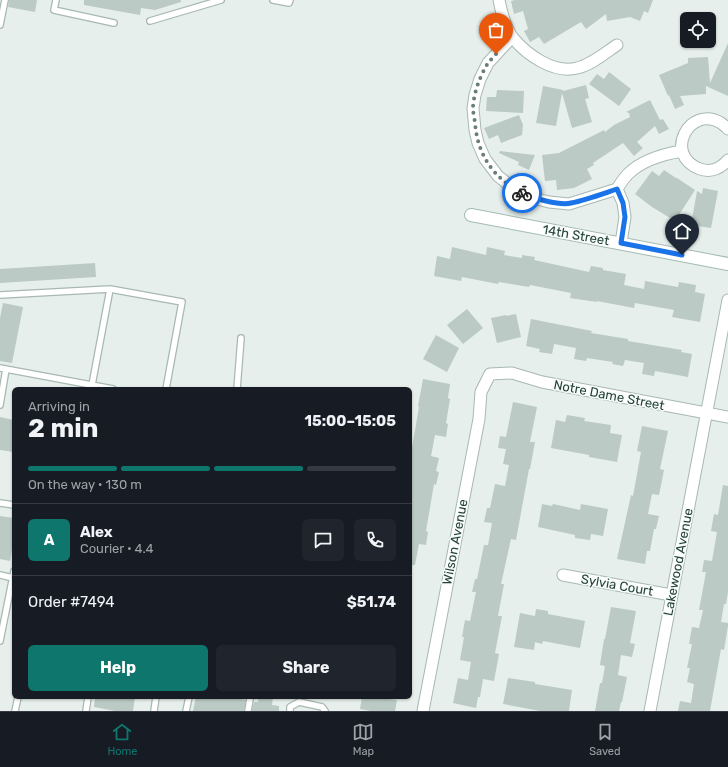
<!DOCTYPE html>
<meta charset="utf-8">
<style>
:root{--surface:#171b24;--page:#20242c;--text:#f1f3f6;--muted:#9ea1a6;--line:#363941;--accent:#0f766e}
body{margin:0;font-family:Rubik,sans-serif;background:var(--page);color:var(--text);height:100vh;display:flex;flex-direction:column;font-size:15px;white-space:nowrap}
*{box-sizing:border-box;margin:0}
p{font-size:13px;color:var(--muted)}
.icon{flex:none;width:22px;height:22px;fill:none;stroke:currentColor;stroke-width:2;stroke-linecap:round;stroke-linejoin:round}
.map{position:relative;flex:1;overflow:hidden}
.sheet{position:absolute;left:12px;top:387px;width:400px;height:312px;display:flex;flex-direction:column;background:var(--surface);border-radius:6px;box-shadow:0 1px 3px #0004}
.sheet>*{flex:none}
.controls{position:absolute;left:680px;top:12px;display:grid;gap:8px}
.controls a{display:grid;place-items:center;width:36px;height:36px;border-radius:6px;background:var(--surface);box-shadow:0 1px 3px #0004;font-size:20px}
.pin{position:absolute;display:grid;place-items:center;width:34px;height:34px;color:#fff;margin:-41px -17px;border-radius:50% 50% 50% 0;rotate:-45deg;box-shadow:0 0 4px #0007}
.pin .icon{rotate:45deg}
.courier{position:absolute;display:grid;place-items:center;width:40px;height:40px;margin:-20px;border:3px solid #1a73e8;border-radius:50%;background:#fff;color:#222;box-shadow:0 1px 5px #0007}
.headline em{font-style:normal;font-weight:700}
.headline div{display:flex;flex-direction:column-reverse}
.headline{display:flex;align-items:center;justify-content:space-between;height:68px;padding:0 16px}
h1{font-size:26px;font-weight:700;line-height:30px}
.bar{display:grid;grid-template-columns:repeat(4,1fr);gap:6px 4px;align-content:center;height:48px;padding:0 16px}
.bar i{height:5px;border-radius:3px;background:var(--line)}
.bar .active{background:var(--accent)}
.bar p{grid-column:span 4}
.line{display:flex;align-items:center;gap:10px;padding:0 16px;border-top:1px solid var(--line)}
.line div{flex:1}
.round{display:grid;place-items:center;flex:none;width:42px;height:42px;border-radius:6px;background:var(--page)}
.primary-button{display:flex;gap:8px;margin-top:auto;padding:8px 16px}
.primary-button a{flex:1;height:46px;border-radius:6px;background:var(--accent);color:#fff;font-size:16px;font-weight:700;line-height:46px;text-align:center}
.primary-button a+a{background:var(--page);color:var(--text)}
.tabs{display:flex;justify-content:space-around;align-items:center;height:56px;border-top:1px solid var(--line);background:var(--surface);font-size:11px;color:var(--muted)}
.tabs a{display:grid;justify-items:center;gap:2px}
.tabs .active{color:var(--accent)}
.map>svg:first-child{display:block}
.building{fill:#bbcac4}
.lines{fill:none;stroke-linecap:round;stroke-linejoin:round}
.lane-casing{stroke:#a8b8b2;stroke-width:8}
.street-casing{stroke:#a8b8b2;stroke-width:13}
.secondary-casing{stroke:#a4bbb3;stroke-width:14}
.lane{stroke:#fff;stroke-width:5.5}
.street{stroke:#fff;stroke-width:11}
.secondary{stroke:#fff;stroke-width:12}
.done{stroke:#687f78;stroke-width:4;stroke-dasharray:0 7.2}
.route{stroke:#1a73e8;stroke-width:5}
.labels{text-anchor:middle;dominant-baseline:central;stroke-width:3;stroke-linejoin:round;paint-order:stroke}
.street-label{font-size:13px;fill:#24423a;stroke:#f7fbf9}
</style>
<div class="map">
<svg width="728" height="711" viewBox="0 0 728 711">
<rect width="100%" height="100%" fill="#e6efeb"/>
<!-- building -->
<path class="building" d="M 9,0 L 37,0 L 35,12 L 8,7 Z
M 84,0 L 181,0 L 181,2 L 155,10 L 141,8 L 140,15 L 84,5 Z
M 515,0 L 653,0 L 648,13 L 644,11 L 640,21 L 630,17 L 607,21 L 606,14 L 586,29 L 581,22 L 544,44 L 539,37 L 530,42 L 524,31 L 528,29 L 523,11 L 514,14 L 511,1 Z
M 728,43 L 728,96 L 706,86 L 706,94 L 680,96 L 684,105 L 675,109 L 669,95 L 668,96 L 659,75 L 688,63 L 688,58 L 708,57 L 710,83 Z
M 609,72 L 631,89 L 619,106 L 589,84 L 597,74 L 604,79 Z
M 586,85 L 589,98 L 585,99 L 592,122 L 572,128 L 562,93 L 556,126 L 536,123 L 543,86 L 563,90 L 563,91 Z
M 497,90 L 524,91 L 523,113 L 486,111 L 487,97 L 496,97 Z
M 650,100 L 660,120 L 663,119 L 669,129 L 659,134 L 655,126 L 637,142 L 643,148 L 634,156 L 623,143 L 593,163 L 594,165 L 587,169 L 592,179 L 574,188 L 557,190 L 556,180 L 545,181 L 542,155 L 559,153 L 604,130 L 605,132 L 614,125 L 630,117 L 629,113 L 626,112 Z
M 519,115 L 523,125 L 522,135 L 501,143 L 498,135 L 489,139 L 484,128 Z
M 500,151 L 535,155 L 529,170 L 518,165 L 519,162 L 499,153 Z
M 664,170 L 676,178 L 677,178 L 695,190 L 675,221 L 652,207 L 635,194 L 652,171 L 659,176 Z
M 703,188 L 718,191 L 711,228 L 691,225 L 697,191 L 702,194 Z
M 452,247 L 486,255 L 487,247 L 505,251 L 504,255 L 522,258 L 522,255 L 535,257 L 534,260 L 589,272 L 591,266 L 603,268 L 603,270 L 626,274 L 624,285 L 644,289 L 645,281 L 678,287 L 679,282 L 696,285 L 695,292 L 705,294 L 700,322 L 672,317 L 674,310 L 635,303 L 634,308 L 597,301 L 597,302 L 570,298 L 571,293 L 530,285 L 529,287 L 499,282 L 498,284 L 462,277 L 461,281 L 434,276 L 437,256 L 450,259 Z
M 95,263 L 96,277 L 0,283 L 0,269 Z
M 3,303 L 23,307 L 12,363 L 0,361 L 0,318 Z
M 467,309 L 483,328 L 463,344 L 447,325 Z
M 516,314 L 521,337 L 497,343 L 491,318 L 506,315 L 506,316 Z
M 531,319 L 592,331 L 591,333 L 628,339 L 628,341 L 682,350 L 681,352 L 692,354 L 688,377 L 655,371 L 654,376 L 642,374 L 644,363 L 625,360 L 623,366 L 612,364 L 613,362 L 587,358 L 586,361 L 574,359 L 576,348 L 554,344 L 552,354 L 539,352 L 540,349 L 526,346 Z
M 436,335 L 459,348 L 447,372 L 423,359 Z
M 423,379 L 450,384 L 448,398 L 450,399 L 446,423 L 448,424 L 446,437 L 435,435 L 431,456 L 439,458 L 436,471 L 439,472 L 436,485 L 434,484 L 426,531 L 428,532 L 426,545 L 419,544 L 415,565 L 410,565 L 410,459 L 419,407 L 418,406 Z
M 513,402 L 537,407 L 530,442 L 535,442 L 530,469 L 529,469 L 516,540 L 511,539 L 501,584 L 504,584 L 498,616 L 502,616 L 495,653 L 499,654 L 494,681 L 483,679 L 480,697 L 478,697 L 476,708 L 453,703 L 458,678 L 468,680 L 471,662 L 460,660 L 464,637 L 462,637 L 465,620 L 470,621 L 476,592 L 472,592 L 475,579 L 477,579 L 484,545 L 488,545 L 492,523 L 484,522 L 487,508 L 490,508 L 495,484 L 505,486 L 509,465 L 503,464 L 506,449 L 498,448 L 500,436 L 506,437 Z
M 567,415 L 585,418 L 584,421 L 611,425 L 610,433 L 622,435 L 617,462 L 589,457 L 589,455 L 551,448 L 556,420 L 565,422 Z
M 0,417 L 14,420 L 14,452 L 0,450 Z
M 642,426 L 668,431 L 660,469 L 664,470 L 659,495 L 652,494 L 648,514 L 659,516 L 656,529 L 654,529 L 650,551 L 647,551 L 645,564 L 617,559 L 631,495 L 633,496 L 641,452 L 637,451 Z
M 723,485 L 728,486 L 728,592 L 726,604 L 724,604 L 721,622 L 728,623 L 728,626 L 724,650 L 721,649 L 710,711 L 678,711 L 680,701 L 691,703 L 694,684 L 687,682 L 690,668 L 687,668 L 692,644 L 689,644 L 692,627 L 699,628 L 703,610 L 699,610 L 706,572 L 702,572 L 704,560 L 712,561 L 717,532 L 711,531 L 714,514 L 718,515 Z
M 542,504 L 552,506 L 553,504 L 580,510 L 581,504 L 608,509 L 603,536 L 591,534 L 590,540 L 575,538 L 575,535 L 538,527 Z
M 0,516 L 14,518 L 14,538 L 10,561 L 0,559 Z
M 611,607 L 636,611 L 630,643 L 635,644 L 632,657 L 621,655 L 618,675 L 627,677 L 622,702 L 621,702 L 619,711 L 595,711 L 600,683 L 602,683 L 605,666 L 600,665 L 604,639 L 605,639 Z
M 536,609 L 548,611 L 548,614 L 585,621 L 580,648 L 543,641 L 542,644 L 535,642 L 534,650 L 514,647 L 520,613 L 535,616 Z
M 508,678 L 535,682 L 535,684 L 572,690 L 569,711 L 540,711 L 503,704 Z
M 95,697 L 135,697 L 133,711 L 115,711 L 94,707 Z
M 196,697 L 229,697 L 246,700 L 244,711 L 193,711 Z
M 259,697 L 273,697 L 272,705 L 279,706 L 279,711 L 252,711 L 254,702 L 258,702 Z
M 362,697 L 390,697 L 389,699 L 397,700 L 395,711 L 371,711 L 360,709 Z"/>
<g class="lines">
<defs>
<path id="lane" d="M 56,0 L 54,10 L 114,23
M 273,0 L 289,3 L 290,0
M 150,21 L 221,0
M 0,25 L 5,0
M 110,289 L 182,302 L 166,389
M 0,295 L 110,289 L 92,385
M 0,368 L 113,389
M 237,389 L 241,338
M 0,405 L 6,369
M 0,503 L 14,505
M 0,575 L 13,578
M 0,641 L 14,571
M 15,711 L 18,697
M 86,711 L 88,697
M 154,711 L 156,697
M 186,711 L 189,697
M 248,711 L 250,699 L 249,697
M 290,711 L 290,707 L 299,702 L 322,707 L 325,711"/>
<path id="street" d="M 499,0 C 501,11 506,29 513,38 C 527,55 554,74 577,68 C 591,65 605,53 617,45
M 512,37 L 488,63 L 480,79 L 475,95 L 473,108 L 475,130 L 478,143 L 485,159 L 498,176 L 513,188 L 529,197 L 549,202 L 569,204 L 617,189
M 728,129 C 726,127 724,125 721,123 C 690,104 662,155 700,169 C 711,173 721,168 728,160
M 617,189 C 620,184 624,178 628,174 C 642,160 664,154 682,151
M 617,189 L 623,203 L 625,217 L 621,243
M 563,575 L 671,595
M 423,711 L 479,419 L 481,392 L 490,374 L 512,373 L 542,382 L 728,417
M 650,711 L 728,300"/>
<path id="secondary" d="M 471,215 L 728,264"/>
</defs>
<!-- lane casing -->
<use href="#lane" class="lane-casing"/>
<!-- street casing -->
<use href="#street" class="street-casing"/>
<!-- secondary casing -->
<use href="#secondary" class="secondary-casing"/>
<!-- lane -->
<use href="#lane" class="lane"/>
<!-- street -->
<use href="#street" class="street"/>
<!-- secondary -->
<use href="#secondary" class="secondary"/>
</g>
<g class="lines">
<!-- done -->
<path class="done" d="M 496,54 C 494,57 490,60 488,63 C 480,76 474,92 473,107 C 473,112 474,117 475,122 C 477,154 493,178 522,193"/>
<!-- route -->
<path class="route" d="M 522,193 C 532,198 560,206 571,203 C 586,200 602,194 617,189 L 623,203 L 625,217 L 621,243 L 682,255"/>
</g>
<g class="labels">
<!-- street labels -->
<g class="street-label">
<text transform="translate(576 235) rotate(10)">14th Street</text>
<text transform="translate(609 395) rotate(11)">Notre Dame Street</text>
<text transform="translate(455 542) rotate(-79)">Wilson Avenue</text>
<text transform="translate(678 562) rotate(-79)">Lakewood Avenue</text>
<text transform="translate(617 585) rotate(10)">Sylvia Court</text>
</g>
</g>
</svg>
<div class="controls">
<a><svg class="icon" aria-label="locate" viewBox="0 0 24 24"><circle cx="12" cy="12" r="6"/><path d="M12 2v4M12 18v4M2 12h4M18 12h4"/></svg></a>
</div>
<div class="pin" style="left:496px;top:54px;background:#ea580c"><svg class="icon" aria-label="bag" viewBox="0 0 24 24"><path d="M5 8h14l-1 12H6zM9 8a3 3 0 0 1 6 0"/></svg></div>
<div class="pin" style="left:682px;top:255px;background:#1f2937"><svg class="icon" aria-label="home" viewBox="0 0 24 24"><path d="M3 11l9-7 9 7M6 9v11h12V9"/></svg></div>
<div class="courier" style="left:522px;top:193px"><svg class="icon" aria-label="bike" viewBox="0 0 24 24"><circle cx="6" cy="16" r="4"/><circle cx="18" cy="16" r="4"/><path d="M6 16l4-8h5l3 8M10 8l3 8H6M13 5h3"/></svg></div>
<section class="sheet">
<div class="headline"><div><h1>2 min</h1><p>Arriving in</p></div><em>15:00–15:05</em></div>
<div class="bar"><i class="active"></i><i class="active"></i><i class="active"></i><i></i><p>On the way · 130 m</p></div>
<div class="line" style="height:72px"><b class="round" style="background:var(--accent);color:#fff">A</b><div><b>Alex</b><p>Courier · 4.4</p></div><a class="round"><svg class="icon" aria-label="chat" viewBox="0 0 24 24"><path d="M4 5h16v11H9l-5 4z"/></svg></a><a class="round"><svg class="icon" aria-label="phone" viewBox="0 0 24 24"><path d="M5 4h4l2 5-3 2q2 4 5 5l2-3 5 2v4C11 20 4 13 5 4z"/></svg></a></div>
<div class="line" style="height:52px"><div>Order #7494</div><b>$51.74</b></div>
<div class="primary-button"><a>Help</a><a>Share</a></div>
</section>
</div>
<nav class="tabs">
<a class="active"><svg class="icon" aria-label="home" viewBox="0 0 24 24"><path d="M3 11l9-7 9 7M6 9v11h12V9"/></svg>Home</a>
<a><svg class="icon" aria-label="map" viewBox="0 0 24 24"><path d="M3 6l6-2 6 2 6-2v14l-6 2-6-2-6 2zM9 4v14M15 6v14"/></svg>Map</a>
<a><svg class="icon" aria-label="saved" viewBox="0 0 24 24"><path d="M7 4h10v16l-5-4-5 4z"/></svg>Saved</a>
</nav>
